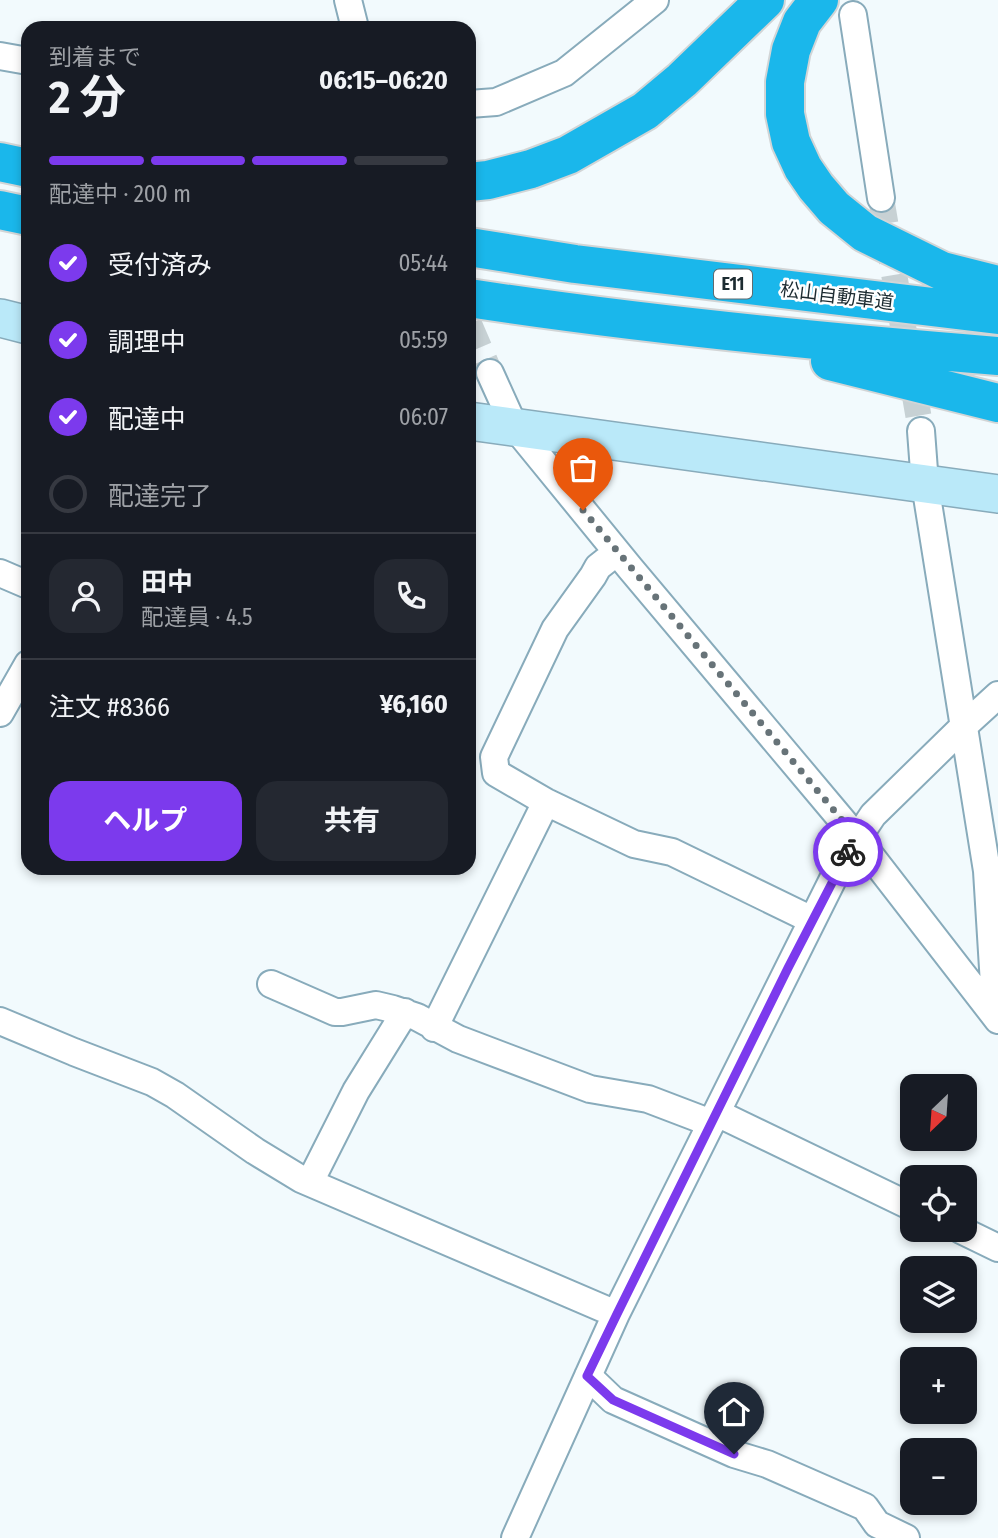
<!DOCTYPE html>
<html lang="ja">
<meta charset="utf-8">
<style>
:root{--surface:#171b24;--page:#242831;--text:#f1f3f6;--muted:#9ea1a6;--line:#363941;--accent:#7c3aed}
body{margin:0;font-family:"Fira Sans Condensed","Noto Sans JP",sans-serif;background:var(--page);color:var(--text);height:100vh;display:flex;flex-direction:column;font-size:26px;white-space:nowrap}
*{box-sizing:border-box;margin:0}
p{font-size:23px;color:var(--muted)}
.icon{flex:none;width:38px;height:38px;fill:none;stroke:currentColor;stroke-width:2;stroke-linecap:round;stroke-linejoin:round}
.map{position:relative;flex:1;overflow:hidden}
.details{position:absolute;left:21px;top:21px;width:455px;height:854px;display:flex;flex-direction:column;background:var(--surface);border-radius:21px;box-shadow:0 4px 10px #0003}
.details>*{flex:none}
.needle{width:46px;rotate:205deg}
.tools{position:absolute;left:900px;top:1074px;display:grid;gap:14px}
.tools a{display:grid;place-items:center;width:77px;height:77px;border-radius:14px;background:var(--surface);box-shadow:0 4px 10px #0003;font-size:35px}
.pin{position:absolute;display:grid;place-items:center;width:60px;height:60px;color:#fff;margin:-72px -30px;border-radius:50% 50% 50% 0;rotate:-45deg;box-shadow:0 0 7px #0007}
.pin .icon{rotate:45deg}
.courier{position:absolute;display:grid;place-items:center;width:70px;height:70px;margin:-35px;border:5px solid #7c3aed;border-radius:50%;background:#fff;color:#222;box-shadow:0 2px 9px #0007}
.head em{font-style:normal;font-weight:700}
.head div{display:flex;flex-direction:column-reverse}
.head{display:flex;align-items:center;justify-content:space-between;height:119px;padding:0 28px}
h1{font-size:46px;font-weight:700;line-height:52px}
.bar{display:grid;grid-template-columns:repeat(4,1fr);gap:10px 7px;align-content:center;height:84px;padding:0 28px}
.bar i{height:9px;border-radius:5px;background:var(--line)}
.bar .active{background:var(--accent)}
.bar p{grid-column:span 4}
.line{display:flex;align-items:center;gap:18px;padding:0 28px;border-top:2px solid var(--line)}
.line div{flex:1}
.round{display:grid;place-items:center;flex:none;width:74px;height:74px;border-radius:21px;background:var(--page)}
ol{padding:0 28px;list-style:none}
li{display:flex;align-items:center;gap:21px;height:77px}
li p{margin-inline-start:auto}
li .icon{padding:7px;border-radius:50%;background:var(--accent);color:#fff;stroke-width:4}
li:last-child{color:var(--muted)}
li i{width:38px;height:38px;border:4px solid var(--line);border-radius:50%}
.action{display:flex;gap:14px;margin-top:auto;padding:14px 28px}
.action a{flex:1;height:80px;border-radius:21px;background:var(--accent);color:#fff;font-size:28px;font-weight:700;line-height:80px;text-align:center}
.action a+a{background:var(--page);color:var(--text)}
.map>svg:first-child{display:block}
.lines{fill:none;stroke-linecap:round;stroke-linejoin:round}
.street-tunnel{stroke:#c7d1d4;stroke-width:26;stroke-dasharray:26 13;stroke-linecap:butt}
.street-casing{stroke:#88abbb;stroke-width:30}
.secondary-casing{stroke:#88abbb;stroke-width:40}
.highway-casing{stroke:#d2d5d6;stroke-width:42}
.street{stroke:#fff;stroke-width:26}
.secondary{stroke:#bae9f9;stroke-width:37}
.highway{stroke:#1ab7eb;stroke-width:38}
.done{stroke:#677378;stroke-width:7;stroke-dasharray:0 12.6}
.route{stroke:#7c3aed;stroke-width:9}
.labels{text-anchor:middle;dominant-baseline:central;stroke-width:5;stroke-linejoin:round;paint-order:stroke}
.shield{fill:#fff;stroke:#606b6f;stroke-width:2}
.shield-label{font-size:18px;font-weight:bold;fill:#1c2b31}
.street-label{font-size:19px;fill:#1c2b31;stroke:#fff}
</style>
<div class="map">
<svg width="998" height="1538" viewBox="0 0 998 1538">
<rect width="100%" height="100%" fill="#f2fafd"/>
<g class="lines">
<!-- street-tunnel -->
<path class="street-tunnel" d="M 881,198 L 921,431
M 469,324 L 490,373"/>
<defs>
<path id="street" d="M 348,0 L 355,28
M 853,15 L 881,198
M 0,56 L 28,61
M 469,104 L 496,102 L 564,73 L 655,0
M 490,373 L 514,426 L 630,568 L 857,838 L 998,1020
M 921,431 L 925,484 L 987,871 L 996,1017
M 617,552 L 598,567 L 593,576 L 555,629 L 494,757 L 496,773 L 546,802 L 634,844 L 672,852 L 812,920
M 0,573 L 28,585
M 0,713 L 28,664
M 271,984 L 335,1012 L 342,1012 L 376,1005 L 393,1009 L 417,1017 L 458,1039 L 590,1089 L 648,1099 L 711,1123
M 0,1021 L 74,1052 L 152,1082 L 175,1095 L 255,1151 L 301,1179 L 616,1314 L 841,863 L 873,815 L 964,726 L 998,695
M 434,1028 L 546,802
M 717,1113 L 912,1207
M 310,1182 L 356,1091 L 405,1012
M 961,1230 L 998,1248
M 588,1376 L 613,1400 L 734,1454 L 767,1464 L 865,1507 L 877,1524 L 906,1538
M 515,1538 L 616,1314"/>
<path id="secondary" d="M 0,318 L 28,325
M 469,421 L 998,494"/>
<path id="highway" d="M 819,0 L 802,22 L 791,50 L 785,82 L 785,114 L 791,142 L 803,168 L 816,187 L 834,208 L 865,233 L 942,271 L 998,285
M 0,162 L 28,168
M 469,182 L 488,180 L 531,169 L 568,155 L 645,111 L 682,80 L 765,0
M 0,210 L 28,216
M 469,247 L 575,264 L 998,315
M 469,298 C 645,325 821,342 998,356
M 830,361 L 998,403"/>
</defs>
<!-- street casing -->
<use href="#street" class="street-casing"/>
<!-- secondary casing -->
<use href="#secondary" class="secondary-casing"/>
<!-- highway casing -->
<use href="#highway" class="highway-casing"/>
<!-- street -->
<use href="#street" class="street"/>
<!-- secondary -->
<use href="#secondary" class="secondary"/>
<!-- highway -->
<use href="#highway" class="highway"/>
</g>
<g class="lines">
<!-- done -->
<path class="done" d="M 583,510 L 857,838 L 848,852"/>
<!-- route -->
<path class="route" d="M 734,1454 L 613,1400 L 587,1376 L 617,1314 L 788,968 L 848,852"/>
</g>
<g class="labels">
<!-- shield labels -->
<rect class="shield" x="714" y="269.5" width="38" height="29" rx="5"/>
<g class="shield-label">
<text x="733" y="284">E11</text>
</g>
<!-- street labels -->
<g class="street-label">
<text transform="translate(837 296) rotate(7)">松山自動車道</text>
</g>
</g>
</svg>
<div class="tools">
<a><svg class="needle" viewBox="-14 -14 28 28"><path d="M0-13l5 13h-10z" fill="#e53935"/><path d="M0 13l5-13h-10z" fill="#9ea1a6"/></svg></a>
<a><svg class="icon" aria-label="locate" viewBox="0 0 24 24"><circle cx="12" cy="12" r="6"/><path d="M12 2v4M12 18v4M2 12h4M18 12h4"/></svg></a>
<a><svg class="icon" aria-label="layers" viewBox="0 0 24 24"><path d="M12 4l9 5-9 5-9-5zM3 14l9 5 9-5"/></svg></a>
<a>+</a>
<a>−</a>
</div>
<div class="pin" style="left:583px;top:510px;background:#ea580c"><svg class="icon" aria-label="bag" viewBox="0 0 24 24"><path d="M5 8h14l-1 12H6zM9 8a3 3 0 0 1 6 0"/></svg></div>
<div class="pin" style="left:734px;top:1454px;background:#1f2937"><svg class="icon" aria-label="home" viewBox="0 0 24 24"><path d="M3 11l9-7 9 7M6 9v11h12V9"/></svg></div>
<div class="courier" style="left:848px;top:852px"><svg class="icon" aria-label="bike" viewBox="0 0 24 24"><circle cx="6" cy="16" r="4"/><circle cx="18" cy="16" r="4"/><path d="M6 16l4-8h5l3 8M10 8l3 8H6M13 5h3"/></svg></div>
<section class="details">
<div class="head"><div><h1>2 分</h1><p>到着まで</p></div><em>06:15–06:20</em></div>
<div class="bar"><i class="active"></i><i class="active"></i><i class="active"></i><i></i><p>配達中 · 200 m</p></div>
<ol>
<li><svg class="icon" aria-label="check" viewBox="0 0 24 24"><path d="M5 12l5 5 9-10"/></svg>受付済み<p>05:44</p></li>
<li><svg class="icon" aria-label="check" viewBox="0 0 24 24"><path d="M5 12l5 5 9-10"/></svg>調理中<p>05:59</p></li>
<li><svg class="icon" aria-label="check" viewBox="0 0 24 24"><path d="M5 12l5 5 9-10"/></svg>配達中<p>06:07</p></li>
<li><i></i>配達完了</li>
</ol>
<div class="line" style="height:126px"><a class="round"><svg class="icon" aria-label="person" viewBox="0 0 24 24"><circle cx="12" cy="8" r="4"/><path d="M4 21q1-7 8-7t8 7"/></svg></a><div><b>田中</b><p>配達員 · 4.5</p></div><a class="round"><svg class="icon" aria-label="phone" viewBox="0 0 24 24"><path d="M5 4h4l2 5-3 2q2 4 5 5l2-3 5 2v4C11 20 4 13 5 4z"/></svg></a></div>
<div class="line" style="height:91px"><div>注文 #8366</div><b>¥6,160</b></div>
<div class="action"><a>ヘルプ</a><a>共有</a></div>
</section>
</div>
